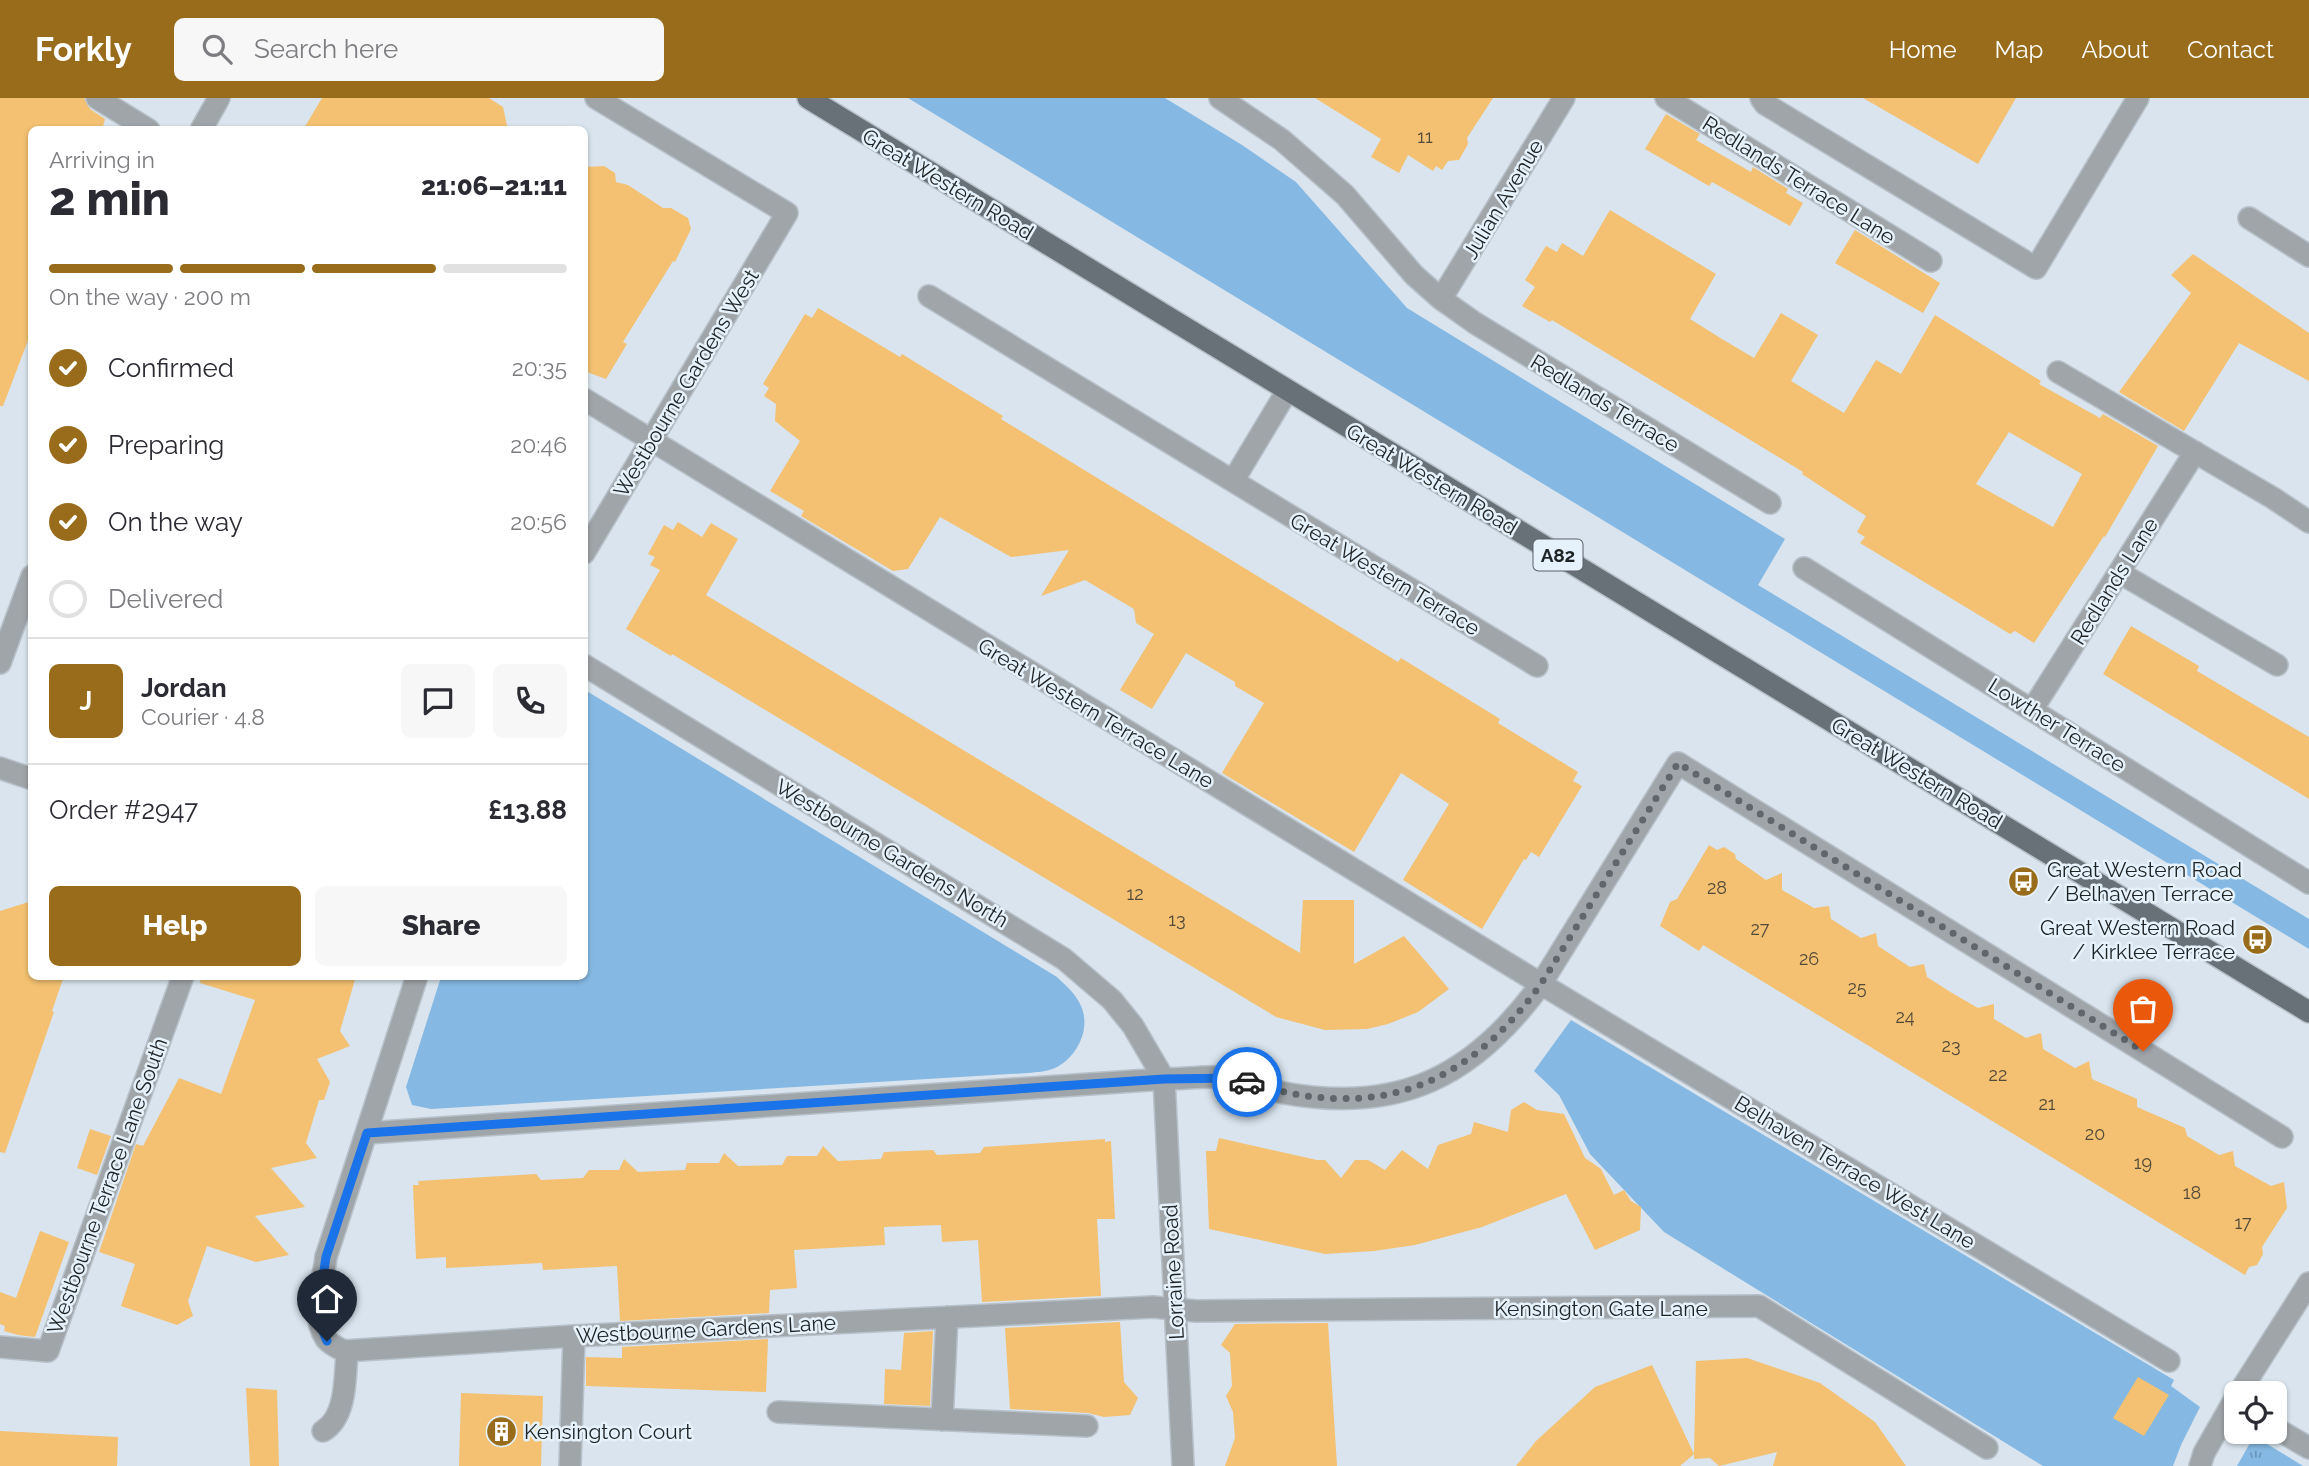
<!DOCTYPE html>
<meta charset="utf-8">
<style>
:root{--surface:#fff;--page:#f7f7f7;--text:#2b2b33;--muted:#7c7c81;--line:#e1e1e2;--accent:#986c1b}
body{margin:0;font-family:Raleway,sans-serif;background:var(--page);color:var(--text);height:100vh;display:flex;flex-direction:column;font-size:26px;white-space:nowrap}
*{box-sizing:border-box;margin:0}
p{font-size:23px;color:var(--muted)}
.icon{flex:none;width:38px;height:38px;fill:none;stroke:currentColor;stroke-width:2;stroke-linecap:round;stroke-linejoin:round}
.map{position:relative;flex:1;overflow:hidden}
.details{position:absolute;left:28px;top:28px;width:560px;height:854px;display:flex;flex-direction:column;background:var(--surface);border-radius:10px;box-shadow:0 2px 5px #0004}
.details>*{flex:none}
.buttons{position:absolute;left:2224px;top:1283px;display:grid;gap:14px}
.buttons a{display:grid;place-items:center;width:63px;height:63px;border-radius:10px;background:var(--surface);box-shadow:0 2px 5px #0004;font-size:35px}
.pin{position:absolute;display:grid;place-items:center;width:60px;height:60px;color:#fff;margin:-72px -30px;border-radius:50% 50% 50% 0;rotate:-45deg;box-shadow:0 0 7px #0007}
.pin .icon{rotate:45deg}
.courier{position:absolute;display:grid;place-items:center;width:70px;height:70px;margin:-35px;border:5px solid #1a73e8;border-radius:50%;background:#fff;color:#222;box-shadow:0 2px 9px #0007}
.summary em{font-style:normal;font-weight:800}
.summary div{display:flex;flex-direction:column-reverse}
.summary{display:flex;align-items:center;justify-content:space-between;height:119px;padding:0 21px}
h1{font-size:46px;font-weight:800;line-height:52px}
.bar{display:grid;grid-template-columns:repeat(4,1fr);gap:10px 7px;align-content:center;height:84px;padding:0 21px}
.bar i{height:9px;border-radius:5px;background:var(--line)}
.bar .on{background:var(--accent)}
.bar p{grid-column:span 4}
.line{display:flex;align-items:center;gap:18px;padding:0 21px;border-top:2px solid var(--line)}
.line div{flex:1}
.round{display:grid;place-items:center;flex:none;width:74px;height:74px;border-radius:10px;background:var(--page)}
ol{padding:0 21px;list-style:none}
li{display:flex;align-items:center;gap:21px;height:77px}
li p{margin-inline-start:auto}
li .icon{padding:7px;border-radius:50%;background:var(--accent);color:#fff;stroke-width:4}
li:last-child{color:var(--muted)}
li i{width:38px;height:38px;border:4px solid var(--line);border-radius:50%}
.action{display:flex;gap:14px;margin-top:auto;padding:14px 21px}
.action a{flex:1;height:80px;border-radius:10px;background:var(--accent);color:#fff;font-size:28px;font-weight:800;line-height:80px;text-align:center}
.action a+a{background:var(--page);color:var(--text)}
header{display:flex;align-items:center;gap:42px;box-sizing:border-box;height:98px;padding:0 35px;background:var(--accent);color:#fff}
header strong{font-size:33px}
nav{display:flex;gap:38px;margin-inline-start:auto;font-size:24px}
.search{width:490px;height:63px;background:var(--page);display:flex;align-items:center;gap:18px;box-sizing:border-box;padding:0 24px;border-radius:10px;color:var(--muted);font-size:26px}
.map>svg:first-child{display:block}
.grass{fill:url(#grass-tufts)}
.garden{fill:#85b9e3}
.building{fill:#f3c171;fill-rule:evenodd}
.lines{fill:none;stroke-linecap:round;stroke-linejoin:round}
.service-casing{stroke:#b7c1ca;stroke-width:24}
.minor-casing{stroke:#b7c1ca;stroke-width:24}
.tertiary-casing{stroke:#b7c1ca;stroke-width:24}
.primary-casing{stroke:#b7c1ca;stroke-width:24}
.service{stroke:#a0a5a9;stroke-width:21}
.minor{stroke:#a0a5a9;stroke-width:21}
.tertiary{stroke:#a0a5a9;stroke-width:21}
.primary{stroke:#687178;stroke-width:21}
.done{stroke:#5f676c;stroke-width:7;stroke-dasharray:0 12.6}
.route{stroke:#1a73e8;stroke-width:9}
.labels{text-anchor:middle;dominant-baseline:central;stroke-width:5;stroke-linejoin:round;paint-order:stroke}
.number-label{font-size:18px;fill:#534a39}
.shield{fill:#e6f2fb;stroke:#5a6166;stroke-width:2}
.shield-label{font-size:19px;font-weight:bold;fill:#1e2326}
.street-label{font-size:21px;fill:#1e2326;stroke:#e6f2fb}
.poi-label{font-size:21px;fill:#1e2326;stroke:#e6f2fb;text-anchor:start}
</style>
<header>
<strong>Forkly</strong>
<div class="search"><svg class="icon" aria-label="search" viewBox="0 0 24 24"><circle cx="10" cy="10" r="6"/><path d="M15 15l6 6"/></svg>Search here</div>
<nav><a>Home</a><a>Map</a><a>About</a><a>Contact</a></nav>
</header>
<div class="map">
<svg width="2309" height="1368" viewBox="0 0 2309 1368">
<defs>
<pattern id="grass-tufts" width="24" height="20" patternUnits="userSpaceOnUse" patternTransform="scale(1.75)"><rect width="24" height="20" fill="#85b9e3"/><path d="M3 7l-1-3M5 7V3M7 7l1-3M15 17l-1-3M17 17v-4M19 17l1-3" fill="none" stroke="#6c96b8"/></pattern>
</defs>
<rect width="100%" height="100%" fill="#d9e4ee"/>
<!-- grass -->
<path class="grass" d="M 2254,1338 L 2303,1368 L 2237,1368 Z"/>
<!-- garden -->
<path class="garden" d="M 908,0 L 1165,0 L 1242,47 L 1296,84 L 1407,210 L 1785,441 L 1758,487 L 2309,821 L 2309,851 Z
M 585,592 L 1057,879 C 1065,887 1074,894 1079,904 C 1093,928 1078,959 1055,970 C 1046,974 1037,974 1028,975 L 431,1011 L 412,1007 L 406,989 L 441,879 L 584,878 Z
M 1571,922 L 2174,1282 L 2171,1288 L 2200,1309 L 2181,1347 L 2173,1368 L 2043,1368 L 1664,1134 L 1590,1056 L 1559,997 L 1534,973 Z"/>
<!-- building -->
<path class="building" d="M 0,0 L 84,0 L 90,11 L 105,21 L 102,32 L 32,32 L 32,232 L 3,308 L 0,308 Z
M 322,0 L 489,0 L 503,9 L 508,32 L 303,32 Z
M 1315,0 L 1493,0 L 1467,40 L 1468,46 L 1459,62 L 1448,63 L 1442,72 L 1436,68 L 1433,73 L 1408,57 L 1399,75 L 1371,59 L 1381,41 Z
M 1863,0 L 2016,0 L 1978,66 Z
M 1666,16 L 1700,36 L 1696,42 L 1751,74 L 1753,69 L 1788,91 L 1786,95 L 1803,105 L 1790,128 L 1712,84 L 1709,88 L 1645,51 Z
M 604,68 L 615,75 L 616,84 L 628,87 L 663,110 L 671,110 L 688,120 L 691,131 L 675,164 L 673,163 L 623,244 L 627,246 L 606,281 L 584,273 L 584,69 Z
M 1610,112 L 1716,176 L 1690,221 L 1722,241 L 1754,260 L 1781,215 L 1818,237 L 1791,283 L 1844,315 L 1876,262 L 1901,276 L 1935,217 L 2041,283 L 2039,286 L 2100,320 L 2103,316 L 2158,348 L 2105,439 L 2104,438 L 2034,545 L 2015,533 L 2010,536 L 1860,445 L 1865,439 L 1857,434 L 1866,418 L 1802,376 L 1803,374 L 1552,222 L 1550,224 L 1522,208 L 1535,189 L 1525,182 L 1546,148 L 1557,154 L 1562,145 L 1583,158 ZM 2009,334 L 2082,376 L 2053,429 L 1976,386 Z
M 1855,132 L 1940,185 L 1923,215 L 1835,165 Z
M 2193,156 L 2309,235 L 2309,283 L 2239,245 L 2184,333 L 2119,294 L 2191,195 L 2171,177 Z
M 818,210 L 900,259 L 902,256 L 1003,318 L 1001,321 L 1398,564 L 1401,560 L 1500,621 L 1498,625 L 1578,674 L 1573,683 L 1582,688 L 1539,759 L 1531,754 L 1526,762 L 1524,761 L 1482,831 L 1403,782 L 1449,706 L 1401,675 L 1354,754 L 1222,675 L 1264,605 L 1235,588 L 1235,584 L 1186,555 L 1152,611 L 1120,592 L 1154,536 L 1136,525 L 1134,511 L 1085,482 L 1041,498 L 1069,452 L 1011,459 L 940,419 L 908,471 L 893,473 L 801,418 L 804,413 L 770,393 L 800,343 L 775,323 L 776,306 L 764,298 L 769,290 L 763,286 L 805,216 L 812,220 Z
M 678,424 L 702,439 L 711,425 L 738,441 L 706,497 L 1300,855 L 1303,802 L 1354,802 L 1354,866 L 1404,838 L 1449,891 L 1418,914 L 1388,926 L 1367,931 L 1325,932 L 1276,919 L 672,556 L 671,558 L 626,531 L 660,472 L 650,467 L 655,459 L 648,456 L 664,427 L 673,432 Z
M 2131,528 L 2199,568 L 2197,573 L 2309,639 L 2309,701 L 2103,576 Z
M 1709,747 L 1717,752 L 1724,749 L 1735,756 L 1736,761 L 1766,782 L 1782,775 L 1782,792 L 1814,810 L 1829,808 L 1831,821 L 1861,840 L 1876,835 L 1878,848 L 1910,869 L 1924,866 L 1927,879 L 1952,895 L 1978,910 L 1994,906 L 1994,921 L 2026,940 L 2041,935 L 2043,951 L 2075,970 L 2089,963 L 2092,981 L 2137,1001 L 2137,1009 L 2185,1030 L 2187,1038 L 2219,1057 L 2233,1053 L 2235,1068 L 2271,1088 L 2284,1084 L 2287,1110 L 2262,1149 L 2263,1156 L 2257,1167 L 2249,1169 L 2245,1177 L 1703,847 L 1699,853 L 1660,828 L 1670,804 L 1677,801 Z
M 32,803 L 32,878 L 64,878 L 52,913 L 54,914 L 5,1055 L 0,1054 L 0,813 Z
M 201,878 L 356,878 L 340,933 L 350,948 L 317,961 L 330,984 L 324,1002 L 319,1002 L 306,1045 L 317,1060 L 271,1070 L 305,1109 L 255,1118 L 289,1157 L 256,1164 L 207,1148 L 188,1203 L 193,1218 L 177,1227 L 121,1208 L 135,1166 L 99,1154 L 136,1046 L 143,1048 L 179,980 L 221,996 L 255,902 L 200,885 Z
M 1524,1004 L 1537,1012 L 1564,1016 L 1585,1060 L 1601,1071 L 1614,1097 L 1624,1092 L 1631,1103 L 1641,1109 L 1640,1132 L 1595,1152 L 1566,1096 L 1482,1129 L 1415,1147 L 1374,1153 L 1325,1156 L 1209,1131 L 1206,1053 L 1216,1053 L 1219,1040 L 1317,1062 L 1325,1062 L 1341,1080 L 1355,1062 L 1368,1062 L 1385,1072 L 1402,1052 L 1428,1071 L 1438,1047 L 1471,1036 L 1474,1024 L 1508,1034 L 1511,1012 Z
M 90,1031 L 111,1038 L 97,1077 L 77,1070 Z
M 1105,1041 L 1105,1044 L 1111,1043 L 1115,1121 L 1097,1121 L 1101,1198 L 982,1204 L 978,1142 L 942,1144 L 941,1127 L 884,1129 L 885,1147 L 794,1152 L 797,1190 L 770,1192 L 769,1215 L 620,1223 L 617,1168 L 543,1172 L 542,1165 L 446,1170 L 446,1159 L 416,1161 L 413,1087 L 419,1087 L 418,1083 L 536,1076 L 541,1082 L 583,1080 L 589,1072 L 619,1072 L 624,1061 L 638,1074 L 685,1072 L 687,1065 L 719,1065 L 724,1055 L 738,1068 L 782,1067 L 787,1058 L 817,1058 L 823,1048 L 838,1063 L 881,1061 L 884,1054 L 933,1052 L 937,1057 L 959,1056 L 980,1055 L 984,1049 Z
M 40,1133 L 69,1144 L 35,1239 L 18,1237 L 4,1233 L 5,1228 L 0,1226 L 0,1194 L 16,1200 Z
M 1120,1224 L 1124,1284 L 1138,1300 L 1130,1317 L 1104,1319 L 1088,1315 L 1010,1311 L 1005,1230 Z
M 1328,1225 L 1337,1368 L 1225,1368 L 1235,1340 L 1233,1314 L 1226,1298 L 1232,1288 L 1230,1255 L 1221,1247 L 1235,1226 Z
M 933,1233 L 930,1308 L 884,1306 L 885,1271 L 901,1272 L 904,1235 Z
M 768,1241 L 766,1294 L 586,1288 L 586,1259 L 622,1260 L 622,1249 Z
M 1747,1260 L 1820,1285 L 1875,1324 L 1906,1368 L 1773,1368 L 1777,1354 L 1719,1368 L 1710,1360 L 1694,1361 L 1694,1356 L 1680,1368 L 1516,1368 L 1536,1343 L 1595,1289 L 1652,1267 L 1694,1356 L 1696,1263 Z
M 2138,1279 L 2169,1297 L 2144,1338 L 2113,1320 Z
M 246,1290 L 277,1292 L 279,1368 L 250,1368 Z
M 461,1295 L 543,1298 L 541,1368 L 459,1368 Z
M 0,1333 L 118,1339 L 117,1368 L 0,1368 Z"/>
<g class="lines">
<defs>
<path id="service" d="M 1666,0 L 1931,163
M 1761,0 L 1765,6 L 2036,170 L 2138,0
M 584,301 L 1541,886 L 2169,1263
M 2120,475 L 2277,567
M 326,1159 C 323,1185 310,1217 326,1241 C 330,1246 338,1250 344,1253 L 574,1238 L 1153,1209 L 1196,1213 L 1759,1208 L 1987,1350
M 0,1249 L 48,1253 L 183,878
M 778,1314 L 1087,1328
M 942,1322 L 947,1219
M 2275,1330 L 2309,1350
M 323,1333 C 347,1319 345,1278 347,1253
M 570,1368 L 574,1238"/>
<path id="minor" d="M 97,0 L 149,32
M 1220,0 L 1282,42 L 1345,97 L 1414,177 L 1441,201 L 1475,225 L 1770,405
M 2249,120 L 2309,158
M 929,198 L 1537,568
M 1441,201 L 1564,0
M 2058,274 L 2273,400 L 2309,424
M 1233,383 L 1287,293
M 584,455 L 787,115 L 596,0
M 1804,470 L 2309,785
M 584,567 L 1064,861 L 1112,902 L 1133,928 L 1164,981 L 1183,1368
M 2032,612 L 2195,354
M 0,670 L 32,681
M 367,1035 L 1164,981 C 1186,981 1218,976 1239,981 C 1254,985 1269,992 1284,995 C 1400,1016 1474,978 1541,886 L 1678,665 L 2282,1039
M 326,1159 L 417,878
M 2239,1295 L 2309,1185
M 2200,1368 L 2204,1355 L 2236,1299"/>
<path id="tertiary" d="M 201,32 L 219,0
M 0,565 L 32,478"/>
<path id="primary" d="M 808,0 L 2309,914"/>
</defs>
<!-- service casing -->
<use href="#service" class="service-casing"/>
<!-- minor casing -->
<use href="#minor" class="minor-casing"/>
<!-- tertiary casing -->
<use href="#tertiary" class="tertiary-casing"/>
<!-- primary casing -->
<use href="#primary" class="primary-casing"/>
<!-- service -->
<use href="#service" class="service"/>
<!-- minor -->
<use href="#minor" class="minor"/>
<!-- tertiary -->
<use href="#tertiary" class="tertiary"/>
<!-- primary -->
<use href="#primary" class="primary"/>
</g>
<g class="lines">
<!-- done -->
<path class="done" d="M 1247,984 C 1373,1024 1464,992 1541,886 L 1678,665 L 2143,953"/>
<!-- route -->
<path class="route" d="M 327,1243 L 320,1226 L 318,1212 L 326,1159 L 367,1035 L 1164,981 L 1236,980 L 1247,984"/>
</g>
<!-- icons -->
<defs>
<symbol id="bus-disc" viewBox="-11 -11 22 22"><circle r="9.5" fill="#986c1b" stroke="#e6f2fb"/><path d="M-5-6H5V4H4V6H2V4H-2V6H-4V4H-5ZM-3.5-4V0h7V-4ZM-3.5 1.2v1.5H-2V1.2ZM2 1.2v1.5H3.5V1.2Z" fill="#fff"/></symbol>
<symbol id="building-disc" viewBox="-11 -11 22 22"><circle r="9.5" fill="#986c1b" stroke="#e6f2fb"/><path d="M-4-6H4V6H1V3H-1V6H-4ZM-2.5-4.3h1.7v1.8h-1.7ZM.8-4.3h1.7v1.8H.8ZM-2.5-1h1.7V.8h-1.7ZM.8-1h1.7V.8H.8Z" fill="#fff"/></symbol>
</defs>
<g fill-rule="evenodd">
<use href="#bus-disc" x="2006" y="766" width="35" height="35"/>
<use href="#bus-disc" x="2240" y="824" width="35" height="35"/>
<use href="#building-disc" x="484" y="1316" width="35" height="35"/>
</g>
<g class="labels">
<!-- number labels -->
<g class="number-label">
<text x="1425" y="38">11</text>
<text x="1717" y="789">28</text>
<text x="1135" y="795">12</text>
<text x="1177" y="821">13</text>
<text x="1760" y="830">27</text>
<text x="1809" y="860">26</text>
<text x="1857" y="889">25</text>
<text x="1905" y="918">24</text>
<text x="1951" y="947">23</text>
<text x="1998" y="976">22</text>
<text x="2047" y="1005">21</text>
<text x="2095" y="1035">20</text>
<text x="2143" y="1064">19</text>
<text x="2192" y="1094">18</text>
<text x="2243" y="1124">17</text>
</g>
<!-- shield labels -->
<rect class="shield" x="1533.5" y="441.5" width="49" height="31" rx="5"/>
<g class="shield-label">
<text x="1558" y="457">A82</text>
</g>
<!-- street labels -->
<g class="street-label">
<text transform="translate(1799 82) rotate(32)">Redlands Terrace Lane</text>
<text transform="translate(948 86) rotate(31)">Great Western Road</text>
<text transform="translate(1503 101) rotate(-59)">Julian Avenue</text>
<text transform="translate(686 285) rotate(-59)">Westbourne Gardens West</text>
<text transform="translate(1605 305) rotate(31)">Redlands Terrace</text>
<text transform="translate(1432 381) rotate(31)">Great Western Road</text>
<text transform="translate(1385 476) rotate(31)">Great Western Terrace</text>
<text transform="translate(2114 483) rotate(-58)">Redlands Lane</text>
<text transform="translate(1096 615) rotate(31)">Great Western Terrace Lane</text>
<text transform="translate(2057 627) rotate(32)">Lowther Terrace</text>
<text transform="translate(1917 675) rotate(31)">Great Western Road</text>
<text transform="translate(892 755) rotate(31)">Westbourne Gardens North</text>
<text transform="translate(1855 1074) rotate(31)">Belhaven Terrace West Lane</text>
<text transform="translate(107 1088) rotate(-70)">Westbourne Terrace Lane South</text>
<text transform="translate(1173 1174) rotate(-93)">Lorraine Road</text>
<text x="1601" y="1210">Kensington Gate Lane</text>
<text transform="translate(706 1231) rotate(-3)">Westbourne Gardens Lane</text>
</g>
<!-- poi labels -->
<g class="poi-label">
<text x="2047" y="771">Great Western Road<tspan x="2047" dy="24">/ Belhaven Terrace</tspan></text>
<text x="2235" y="829" text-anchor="end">Great Western Road<tspan x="2235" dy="24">/ Kirklee Terrace</tspan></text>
<text x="524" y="1333">Kensington Court</text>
</g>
</g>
</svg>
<div class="buttons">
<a><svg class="icon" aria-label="locate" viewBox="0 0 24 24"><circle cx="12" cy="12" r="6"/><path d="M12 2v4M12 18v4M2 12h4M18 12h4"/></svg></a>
</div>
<div class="pin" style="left:2143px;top:953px;background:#ea580c"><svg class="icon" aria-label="bag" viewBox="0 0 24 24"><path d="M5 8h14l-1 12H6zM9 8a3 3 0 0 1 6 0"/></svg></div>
<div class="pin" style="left:327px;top:1243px;background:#1f2937"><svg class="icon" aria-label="home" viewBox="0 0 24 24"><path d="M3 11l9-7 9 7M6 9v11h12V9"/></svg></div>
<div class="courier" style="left:1247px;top:984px"><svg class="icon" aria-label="car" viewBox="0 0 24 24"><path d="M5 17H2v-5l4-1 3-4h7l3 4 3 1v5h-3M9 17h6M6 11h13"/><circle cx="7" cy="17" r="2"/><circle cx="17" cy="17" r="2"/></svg></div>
<section class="details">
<div class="summary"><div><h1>2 min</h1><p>Arriving in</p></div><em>21:06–21:11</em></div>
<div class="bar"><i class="on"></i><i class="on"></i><i class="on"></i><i></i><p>On the way · 200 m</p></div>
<ol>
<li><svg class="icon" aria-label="check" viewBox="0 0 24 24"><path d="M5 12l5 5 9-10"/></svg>Confirmed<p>20:35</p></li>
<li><svg class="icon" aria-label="check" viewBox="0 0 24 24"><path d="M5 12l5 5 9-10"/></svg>Preparing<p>20:46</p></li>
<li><svg class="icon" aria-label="check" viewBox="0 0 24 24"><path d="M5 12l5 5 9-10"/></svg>On the way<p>20:56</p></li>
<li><i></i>Delivered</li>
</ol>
<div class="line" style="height:126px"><b class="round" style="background:var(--accent);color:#fff">J</b><div><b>Jordan</b><p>Courier · 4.8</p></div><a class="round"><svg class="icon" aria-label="chat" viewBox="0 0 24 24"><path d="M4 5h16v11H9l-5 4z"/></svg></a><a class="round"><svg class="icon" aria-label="phone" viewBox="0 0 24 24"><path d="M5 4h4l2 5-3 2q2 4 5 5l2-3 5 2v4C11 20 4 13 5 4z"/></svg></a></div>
<div class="line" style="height:91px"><div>Order #2947</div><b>£13.88</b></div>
<div class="action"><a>Help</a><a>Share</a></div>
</section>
</div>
